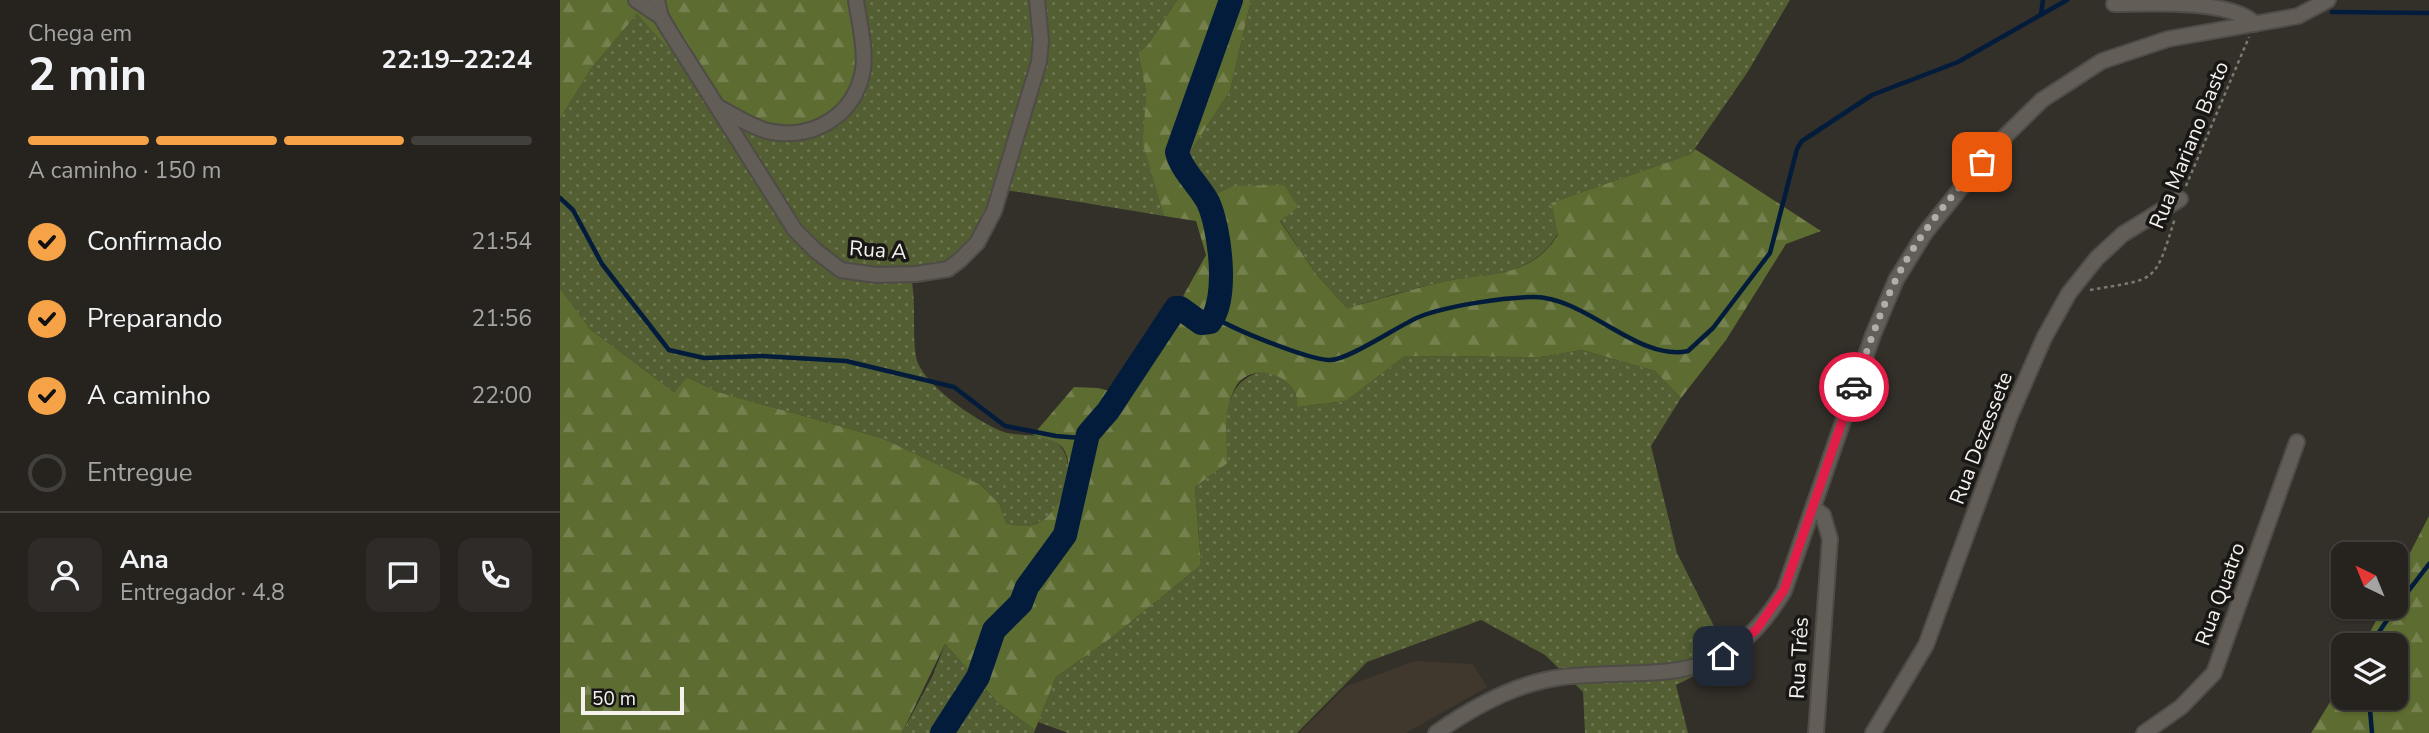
<!DOCTYPE html>
<html lang="pt">
<meta charset="utf-8">
<style>
:root{--surface:#26231f;--page:#2e2b28;--text:#f1f3f6;--muted:#a4a4a4;--line:#42403d;--accent:#f5a346}
body{margin:0;font-family:"Nunito Sans",sans-serif;background:var(--page);color:var(--text);height:100vh;display:flex;flex-direction:column;font-size:26px;white-space:nowrap}
*{box-sizing:border-box;margin:0}
p{font-size:23px;color:var(--muted)}
.icon{flex:none;width:38px;height:38px;fill:none;stroke:currentColor;stroke-width:2;stroke-linecap:round;stroke-linejoin:round}
.map{position:relative;flex:1;overflow:hidden}
.sheet{display:flex;flex-direction:column;background:var(--surface);width:560px}
.sheet>*{flex:none}
.needle{width:46px;rotate:317deg}
.buttons{position:absolute;left:1771px;top:542px;display:grid;gap:14px}
.buttons a{display:grid;place-items:center;width:77px;height:77px;border-radius:14px;background:var(--surface);box-shadow:0 2px 5px #0004,0 0 0 2px var(--line);font-size:35px}
.scale{position:absolute;left:21px;bottom:18px;width:103px;box-sizing:border-box;padding-left:7px;border:4px solid #f5f2ee;border-top:0;font-size:19px;line-height:24px;white-space:nowrap;color:#f5f2ee;-webkit-text-stroke:5px #191715;paint-order:stroke}
.pin{position:absolute;display:grid;place-items:center;width:60px;height:60px;color:#fff;margin:-30px;border-radius:14px;box-shadow:0 4px 10px #0006}
.courier{position:absolute;display:grid;place-items:center;width:70px;height:70px;margin:-35px;border:5px solid #e11d48;border-radius:50%;background:#fff;color:#222;box-shadow:0 2px 9px #0007}
.summary em{font-style:normal;font-weight:700}
.summary div{display:flex;flex-direction:column-reverse}
.summary{display:flex;align-items:center;justify-content:space-between;height:119px;padding:0 28px}
h1{font-size:46px;font-weight:700;line-height:52px}
.bar{display:grid;grid-template-columns:repeat(4,1fr);gap:10px 7px;align-content:center;height:84px;padding:0 28px}
.bar i{height:9px;border-radius:5px;background:var(--line)}
.bar .current{background:var(--accent)}
.bar p{grid-column:span 4}
.line{display:flex;align-items:center;gap:18px;padding:0 28px;border-top:2px solid var(--line)}
.line div{flex:1}
.round{display:grid;place-items:center;flex:none;width:74px;height:74px;border-radius:14px;background:var(--page)}
ol{padding:0 28px;list-style:none}
li{display:flex;align-items:center;gap:21px;height:77px}
li p{margin-inline-start:auto}
li .icon{padding:7px;border-radius:50%;background:var(--accent);color:#111;stroke-width:4}
li:last-child{color:var(--muted)}
li i{width:38px;height:38px;border:4px solid var(--line);border-radius:50%}
main{display:flex;flex:1;min-height:0}
.map>svg:first-child{display:block}
.built{fill:#40382d}
.grass{fill:url(#grass-dots)}
.forest{fill:url(#forest-firs)}
.lines{fill:none;stroke-linecap:round;stroke-linejoin:round}
.stream{stroke:#031c3c;stroke-width:4.5}
.river{stroke:#031c3c;stroke-width:24}
.minor-casing{stroke:#4f4c47;stroke-width:18}
.path{stroke:#7c7973;stroke-width:2.5;stroke-dasharray:3.5 3.5;stroke-linecap:butt}
.minor{stroke:#625d56;stroke-width:14}
.done{stroke:#b1aea9;stroke-width:7;stroke-dasharray:0 12.6}
.route{stroke:#e11d48;stroke-width:9}
.labels{text-anchor:middle;dominant-baseline:central;stroke-width:7;stroke-linejoin:round;paint-order:stroke}
.street-label{font-size:21px;fill:#f5f2ee;stroke:#191715}
</style>
<main>
<section class="sheet">
<div class="summary"><div><h1>2 min</h1><p>Chega em</p></div><em>22:19–22:24</em></div>
<div class="bar"><i class="current"></i><i class="current"></i><i class="current"></i><i></i><p>A caminho · 150 m</p></div>
<ol>
<li><svg class="icon" aria-label="check" viewBox="0 0 24 24"><path d="M5 12l5 5 9-10"/></svg>Confirmado<p>21:54</p></li>
<li><svg class="icon" aria-label="check" viewBox="0 0 24 24"><path d="M5 12l5 5 9-10"/></svg>Preparando<p>21:56</p></li>
<li><svg class="icon" aria-label="check" viewBox="0 0 24 24"><path d="M5 12l5 5 9-10"/></svg>A caminho<p>22:00</p></li>
<li><i></i>Entregue</li>
</ol>
<div class="line" style="height:126px"><a class="round"><svg class="icon" aria-label="person" viewBox="0 0 24 24"><circle cx="12" cy="8" r="4"/><path d="M4 21q1-7 8-7t8 7"/></svg></a><div><b>Ana</b><p>Entregador · 4.8</p></div><a class="round"><svg class="icon" aria-label="chat" viewBox="0 0 24 24"><path d="M4 5h16v11H9l-5 4z"/></svg></a><a class="round"><svg class="icon" aria-label="phone" viewBox="0 0 24 24"><path d="M5 4h4l2 5-3 2q2 4 5 5l2-3 5 2v4C11 20 4 13 5 4z"/></svg></a></div>
</section>
<div class="map">
<svg width="1869" height="733" viewBox="0 0 1869 733">
<defs>
<pattern id="grass-dots" width="8" height="8" patternUnits="userSpaceOnUse" patternTransform="scale(1.75)"><rect width="8" height="8" fill="#535f32"/><path d="M2 2h.1M6 6h.1" fill="none" stroke="#6c7650" stroke-width="1.8" stroke-linecap="round"/></pattern>
<pattern id="forest-firs" width="22" height="20" patternUnits="userSpaceOnUse" patternTransform="scale(1.75)"><rect width="22" height="20" fill="#5d6c30"/><path d="M5 1l3.5 6h-7zM16 11l3.5 6h-7z" fill="#75814e"/></pattern>
</defs>
<rect width="100%" height="100%" fill="#332f29"/>
<!-- built -->
<path class="built" d="M 855,661 L 913,664 L 927,687 L 846,733 L 739,733 L 787,686 Z"/>
<!-- grass -->
<path class="grass" d="M 292,0 L 617,0 L 587,46 L 578,52 L 586,92 L 584,144 L 604,216 L 434,188 C 413,239 406,263 352,282 C 356,307 352,333 356,357 C 361,384 419,423 444,432 C 462,438 492,430 503,450 C 517,471 500,513 477,523 C 467,528 456,526 446,523 L 440,505 L 421,485 L 322,438 L 158,392 L 127,377 L 114,392 L 30,329 L 0,288 L 0,119 L 31,69 L 77,14 L 117,55 Z
M 691,0 L 1230,0 L 1187,73 L 1131,154 L 991,203 L 998,234 C 969,280 928,272 882,282 C 850,289 819,299 787,308 L 756,274 L 720,220 L 672,186 L 652,196 L 625,160 L 670,91 Z
M 1022,350 L 1095,371 L 1121,398 L 1091,446 L 1117,553 L 1170,658 L 1116,685 L 1128,733 L 1025,733 L 1023,692 L 985,655 L 921,620 L 807,662 L 737,733 L 508,733 L 478,722 L 496,677 L 551,638 L 641,565 L 635,487 L 668,463 C 666,441 663,418 671,398 C 682,369 717,362 734,391 C 737,395 737,402 739,407 L 786,401 L 845,356 L 981,357 Z
M 385,644 L 438,703 L 475,730 L 474,733 L 342,733 L 373,675 Z"/>
<!-- forest -->
<path class="forest" d="M 0,0 L 292,0 L 302,68 L 294,95 L 265,124 L 240,128 L 212,126 L 165,110 L 77,14 L 31,69 L 0,119 Z
M 617,0 L 691,0 L 670,91 L 625,160 L 652,196 L 672,186 L 724,185 L 738,207 L 720,221 L 756,274 L 787,308 C 819,300 850,289 882,282 C 928,272 969,280 998,235 L 991,203 L 1131,154 L 1135,149 L 1261,231 L 1226,244 L 1166,340 L 1121,398 L 1095,371 L 1022,350 L 981,357 L 845,356 L 786,401 L 738,407 C 737,402 737,395 734,391 C 722,370 687,365 675,388 C 663,411 666,437 668,463 L 635,487 L 641,565 L 551,638 L 496,677 L 475,730 L 438,703 L 385,644 L 342,733 L 0,733 L 0,288 L 30,329 L 114,392 L 127,377 L 158,392 L 322,438 L 421,485 L 440,505 L 446,523 C 456,526 467,528 478,523 C 500,512 519,468 502,447 C 495,439 483,438 473,435 L 514,387 L 538,388 L 557,393 L 602,334 L 646,255 L 636,221 L 604,216 L 583,144 L 586,92 L 578,52 L 587,46 Z
M 1869,516 L 1869,733 L 1751,733 L 1783,681 L 1783,698 L 1836,698 L 1836,646 L 1803,646 L 1823,607 L 1836,607 L 1836,580 Z"/>
<g class="lines">
<!-- stream -->
<path class="stream" d="M 1772,12 L 1869,13
M 1481,14 L 1483,0
M 0,198 L 13,210 L 42,264 L 109,350 L 144,358 L 202,356 L 286,361 L 394,387 L 445,426 L 496,436 L 521,438 L 528,435
M 654,317 C 675,330 744,358 768,360 C 786,362 839,325 859,317 C 885,306 946,297 974,297 C 1026,297 1078,362 1128,351 L 1153,328 L 1210,253 L 1237,149 L 1242,141 L 1312,95 L 1398,62 L 1507,0
M 1836,607 L 1869,564
M 1815,646 L 1817,635 L 1836,607
M 1809,698 L 1812,733"/>
<!-- river -->
<path class="river" d="M 382,733 L 418,677 L 434,630 L 461,603 L 467,587 L 505,535 L 528,434 L 548,411 L 616,308 L 620,308 L 641,323 L 650,322 C 669,299 660,228 648,202 C 639,185 621,170 617,152 L 671,0"/>
<defs>
<path id="minor" d="M 76,0 L 101,17
M 97,0 L 101,17 L 110,32 L 235,230 L 256,251 L 281,270 L 316,275 L 356,274 L 388,269 L 400,260 L 417,243 L 434,211 L 479,62 L 481,40 L 477,0
M 1554,4 C 1591,3 1673,0 1695,24
M 158,107 C 174,115 194,129 212,132 C 255,139 295,115 303,70 C 306,49 299,21 296,0
M 1254,508 L 1263,515 L 1270,539 L 1256,733
M 876,733 C 913,707 958,682 1003,677 C 1102,667 1163,692 1224,591 L 1313,335 L 1336,280 L 1365,233 L 1433,148 L 1482,100 L 1542,61 L 1608,39 L 1738,16 L 1768,0
M 1313,733 L 1366,645 L 1450,416 L 1484,338 L 1509,293 L 1537,258 L 1563,234 L 1620,199
M 1584,733 L 1621,707 L 1654,673 L 1737,442"/>
</defs>
<!-- minor casing -->
<use href="#minor" class="minor-casing"/>
<!-- path -->
<path class="path" d="M 1626,186 L 1689,37
M 1530,290 C 1598,278 1594,285 1615,218"/>
<!-- minor -->
<use href="#minor" class="minor"/>
</g>
<g class="lines">
<!-- done -->
<path class="done" d="M 1294,387 C 1309,346 1322,304 1343,266 C 1364,228 1393,194 1422,162"/>
<!-- route -->
<path class="route" d="M 1163,656 L 1196,630 L 1224,590 L 1294,387"/>
</g>
<g class="labels">
<!-- street labels -->
<g class="street-label">
<text transform="translate(1629 145) rotate(-68)">Rua Mariano Basto</text>
<text transform="translate(318 250) rotate(4)">Rua A</text>
<text transform="translate(1421 438) rotate(-69)">Rua Dezessete</text>
<text transform="translate(1660 594) rotate(-70)">Rua Quatro</text>
<text transform="translate(1239 658) rotate(-87)">Rua Três</text>
</g>
</g>
</svg>
<div class="buttons">
<a><svg class="needle" viewBox="-14 -14 28 28"><path d="M0-13l5 13h-10z" fill="#e53935"/><path d="M0 13l5-13h-10z" fill="#a4a4a4"/></svg></a>
<a><svg class="icon" aria-label="layers" viewBox="0 0 24 24"><path d="M12 4l9 5-9 5-9-5zM3 14l9 5 9-5"/></svg></a>
</div>
<div class="scale">50 m</div>
<div class="pin" style="left:1422px;top:162px;background:#ea580c"><svg class="icon" aria-label="bag" viewBox="0 0 24 24"><path d="M5 8h14l-1 12H6zM9 8a3 3 0 0 1 6 0"/></svg></div>
<div class="pin" style="left:1163px;top:656px;background:#1f2937"><svg class="icon" aria-label="home" viewBox="0 0 24 24"><path d="M3 11l9-7 9 7M6 9v11h12V9"/></svg></div>
<div class="courier" style="left:1294px;top:387px"><svg class="icon" aria-label="car" viewBox="0 0 24 24"><path d="M5 17H2v-5l4-1 3-4h7l3 4 3 1v5h-3M9 17h6M6 11h13"/><circle cx="7" cy="17" r="2"/><circle cx="17" cy="17" r="2"/></svg></div>
</div>
</main>
